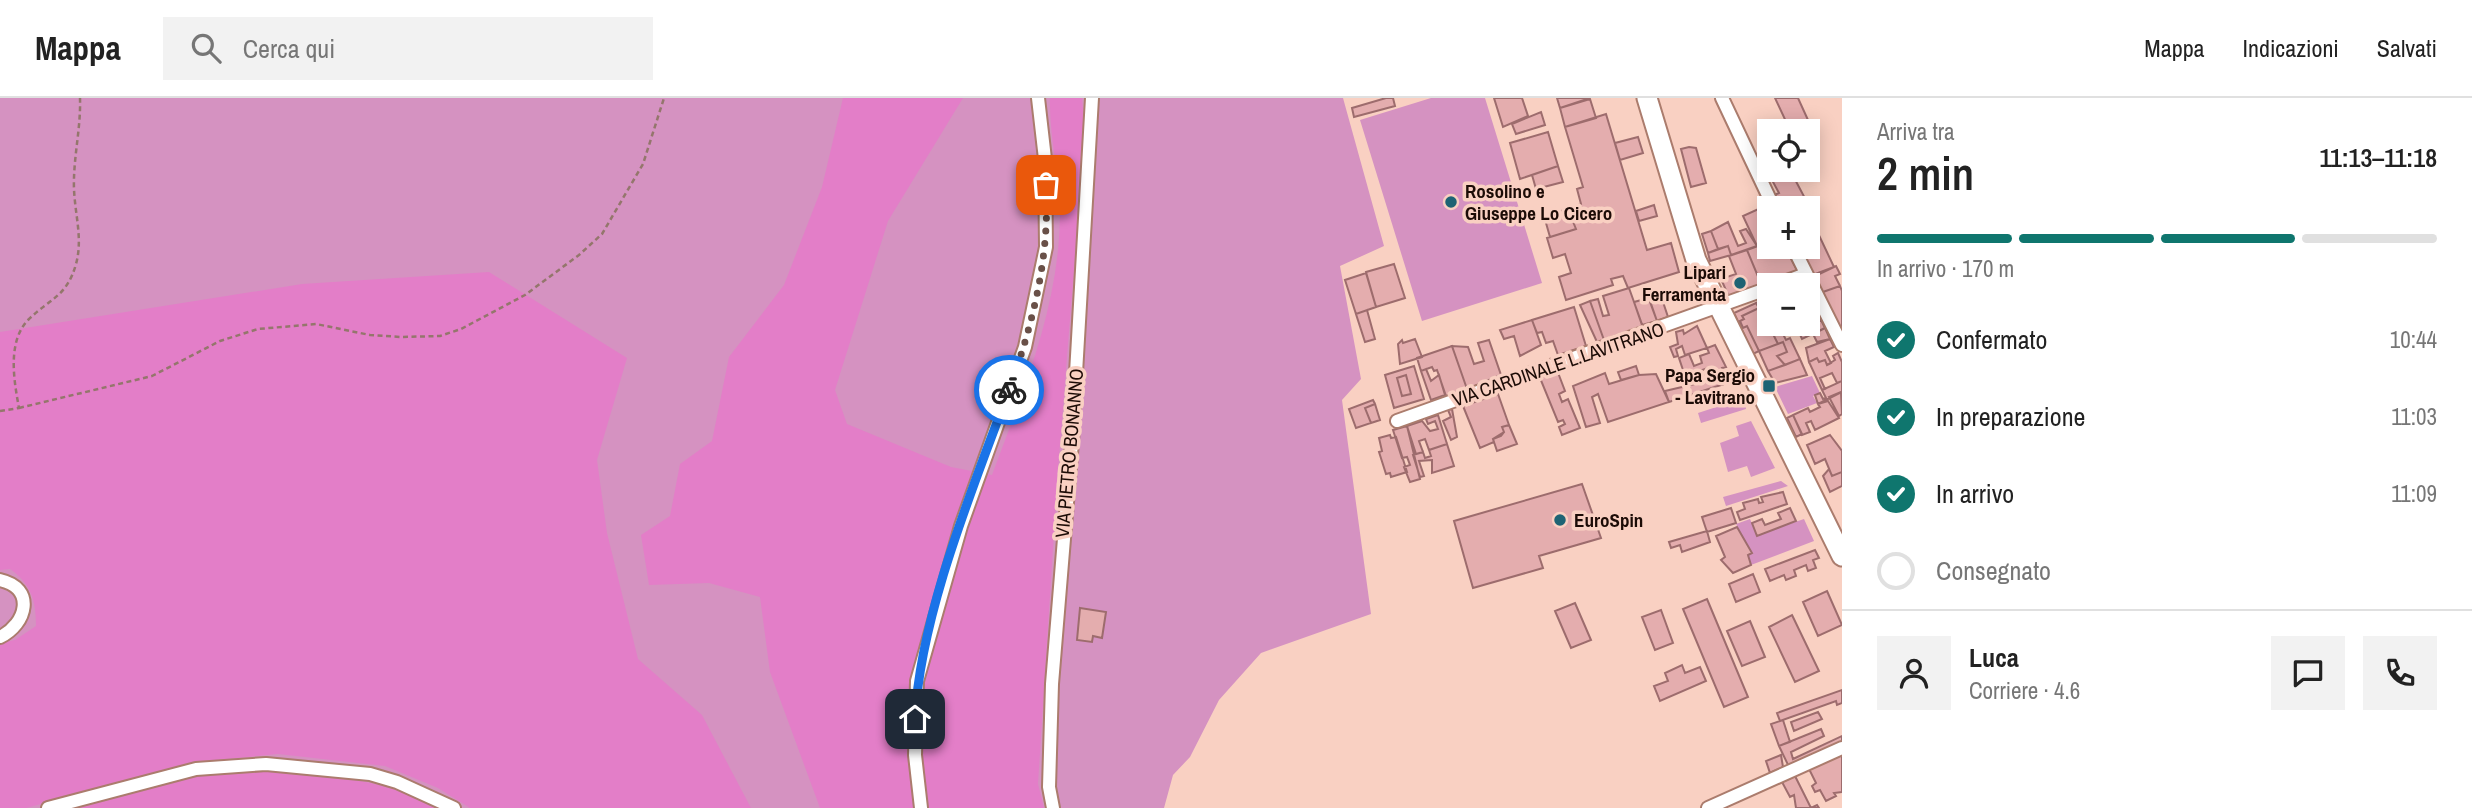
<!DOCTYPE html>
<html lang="it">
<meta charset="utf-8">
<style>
:root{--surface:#fff;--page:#f2f2f2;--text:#222;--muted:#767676;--line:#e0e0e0;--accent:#0f766e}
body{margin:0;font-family:"Archivo Narrow",sans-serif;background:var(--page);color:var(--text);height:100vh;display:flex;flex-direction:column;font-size:26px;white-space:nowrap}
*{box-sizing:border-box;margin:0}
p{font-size:23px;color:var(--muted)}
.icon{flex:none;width:38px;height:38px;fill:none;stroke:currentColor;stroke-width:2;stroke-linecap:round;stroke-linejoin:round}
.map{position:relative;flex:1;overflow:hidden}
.sheet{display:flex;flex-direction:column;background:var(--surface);width:630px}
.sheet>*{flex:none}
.controls{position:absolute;left:1757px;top:21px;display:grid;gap:14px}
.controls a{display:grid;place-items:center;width:63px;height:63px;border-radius:0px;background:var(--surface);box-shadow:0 4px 18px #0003;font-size:35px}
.pin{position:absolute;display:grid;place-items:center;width:60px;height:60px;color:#fff;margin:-30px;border-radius:14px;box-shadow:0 4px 10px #0006}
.courier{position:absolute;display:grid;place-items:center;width:70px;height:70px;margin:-35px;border:5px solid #1a73e8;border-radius:50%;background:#fff;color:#222;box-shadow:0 2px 9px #0007}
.headline em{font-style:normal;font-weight:600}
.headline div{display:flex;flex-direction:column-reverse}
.headline{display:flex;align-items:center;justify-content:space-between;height:119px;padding:0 35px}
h1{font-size:46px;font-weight:600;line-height:52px}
.bar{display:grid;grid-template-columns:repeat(4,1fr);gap:10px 7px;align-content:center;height:84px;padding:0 35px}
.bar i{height:9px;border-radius:5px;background:var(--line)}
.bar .on{background:var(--accent)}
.bar p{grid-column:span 4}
.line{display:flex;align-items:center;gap:18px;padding:0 35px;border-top:2px solid var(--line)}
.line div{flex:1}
.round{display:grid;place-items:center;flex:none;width:74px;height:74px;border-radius:0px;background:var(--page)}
ol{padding:0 35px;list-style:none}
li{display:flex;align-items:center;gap:21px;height:77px}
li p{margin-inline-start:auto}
li .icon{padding:7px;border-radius:50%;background:var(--accent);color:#fff;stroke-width:4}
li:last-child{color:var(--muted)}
li i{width:38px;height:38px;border:4px solid var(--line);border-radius:50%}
header{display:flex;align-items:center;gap:42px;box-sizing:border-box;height:98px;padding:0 35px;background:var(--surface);border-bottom:2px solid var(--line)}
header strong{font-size:33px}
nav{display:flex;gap:38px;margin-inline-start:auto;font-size:24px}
.search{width:490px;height:63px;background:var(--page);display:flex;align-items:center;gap:18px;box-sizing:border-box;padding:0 24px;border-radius:0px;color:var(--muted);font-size:26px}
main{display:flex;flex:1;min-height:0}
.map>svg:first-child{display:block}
.green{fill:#d592c1}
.forest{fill:#e37ec8}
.building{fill:#e4adae;stroke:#9d6c6d;stroke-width:2;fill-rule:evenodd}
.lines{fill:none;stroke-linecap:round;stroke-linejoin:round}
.street-casing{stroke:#ab7c6d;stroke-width:16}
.secondary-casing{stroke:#ab7c6d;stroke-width:23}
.path{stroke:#94766c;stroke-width:2.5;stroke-dasharray:5 3.5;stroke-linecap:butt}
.street{stroke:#fff;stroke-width:12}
.secondary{stroke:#fff;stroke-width:19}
.done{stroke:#695048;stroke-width:7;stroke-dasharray:0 12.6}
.route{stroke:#1a73e8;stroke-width:9}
.poi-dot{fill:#1e6374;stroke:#f9d0c2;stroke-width:2.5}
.labels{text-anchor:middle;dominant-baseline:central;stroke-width:7;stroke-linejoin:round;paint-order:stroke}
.poi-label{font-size:19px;font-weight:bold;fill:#1c0b06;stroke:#f9d0c2;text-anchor:start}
.street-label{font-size:19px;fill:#1c0b06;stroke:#f9d0c2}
</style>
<header>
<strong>Mappa</strong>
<div class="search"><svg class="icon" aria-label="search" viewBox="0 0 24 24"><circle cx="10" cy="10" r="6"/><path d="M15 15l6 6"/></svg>Cerca qui</div>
<nav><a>Mappa</a><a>Indicazioni</a><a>Salvati</a></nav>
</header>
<main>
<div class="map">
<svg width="1842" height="710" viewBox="0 0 1842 710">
<rect width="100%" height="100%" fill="#f9d0c2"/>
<!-- green -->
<path class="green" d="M 0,0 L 1343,0 L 1384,148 L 1340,168 L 1361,281 L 1342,302 L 1371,516 L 1261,555 L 1219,602 L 1190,659 L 1173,677 L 1164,710 L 0,710 Z
M 1431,0 L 1485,0 L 1542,185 L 1422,223 L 1360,22 Z
M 1812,278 L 1820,295 L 1813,298 L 1817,305 L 1788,316 L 1775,289 Z
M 1744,300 L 1746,311 L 1701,325 L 1698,315 Z
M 1751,323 L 1775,370 L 1751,379 L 1747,368 L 1728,374 L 1720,345 L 1739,338 L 1736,328 Z
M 1781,383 L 1788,388 L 1726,408 L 1723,399 Z
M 1750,421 L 1757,437 L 1804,421 L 1814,443 L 1751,467 L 1748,457 L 1751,455 L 1736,426 Z"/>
<!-- forest -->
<path class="forest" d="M 843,0 L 963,0 L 888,123 L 835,292 L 847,326 L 951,369 L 992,377 C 1023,293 1059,209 1060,118 C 1060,78 1049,39 1050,0 L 1082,0 L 1085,34 L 1058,371 L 1038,686 L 1044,710 L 820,710 L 770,574 L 760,499 L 709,485 L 649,487 L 641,437 L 670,418 L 680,366 L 712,343 L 729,259 L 784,187 L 822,89 Z
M 489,174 L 627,260 L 597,362 L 607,435 L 638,561 L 702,617 L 751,710 L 470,710 L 438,690 L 385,668 L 278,656 L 197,664 L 26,710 L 0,710 L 0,545 L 15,542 L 36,528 C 36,502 31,486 10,471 L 0,472 L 0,234 L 302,186 Z
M 236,673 C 307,674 376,677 441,710 L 71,710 L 171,681 Z"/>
<!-- building -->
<path class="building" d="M 1386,0 L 1393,0 L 1395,8 L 1354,19 L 1352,10 Z
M 1494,0 L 1522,0 L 1528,18 L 1503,29 Z
M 1557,0 L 1590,0 L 1560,10 Z
M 1775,0 L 1798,0 L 1808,22 L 1789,30 Z
M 1590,1 L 1596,20 L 1565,29 L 1560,10 Z
M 1541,14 L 1545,27 L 1516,36 L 1512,26 Z
M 1606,16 L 1647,152 L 1671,145 L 1679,174 L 1628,190 L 1623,178 L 1611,181 L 1613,187 L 1566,202 L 1559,179 L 1571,175 L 1565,156 L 1553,160 L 1547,140 L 1576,131 L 1568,111 L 1581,106 L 1577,91 L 1583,89 L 1565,29 Z
M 1548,34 L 1558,68 L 1520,81 L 1510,45 Z
M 1638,39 L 1643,55 L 1620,62 L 1615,45 Z
M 1689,49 L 1696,50 L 1706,85 L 1691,89 L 1681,51 Z
M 1558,68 L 1563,84 L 1536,91 L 1532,77 Z
M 1771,72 L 1790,72 L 1808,106 L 1800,110 L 1780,110 L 1788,104 L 1787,100 L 1778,104 L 1774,97 L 1779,95 L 1772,82 L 1768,84 L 1764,75 Z
M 1654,107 L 1657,118 L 1639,123 L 1636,113 Z
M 1765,108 L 1769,117 L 1769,144 L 1757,148 L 1743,118 Z
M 1568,111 L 1576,131 L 1550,139 L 1544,118 Z
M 1808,114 L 1834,169 L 1810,178 L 1796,149 L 1808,149 Z
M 1728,124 L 1738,148 L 1746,145 L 1740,133 L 1746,131 L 1757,148 L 1731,157 L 1728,148 L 1718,151 L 1711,133 Z
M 1711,133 L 1718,151 L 1708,155 L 1702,136 Z
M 1769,144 L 1769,149 L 1785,149 L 1798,174 L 1762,188 L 1747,152 Z
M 1728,148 L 1731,157 L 1710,163 L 1708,155 Z
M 1747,152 L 1762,188 L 1729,199 L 1721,181 L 1736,176 L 1729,158 Z
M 1394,166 L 1405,200 L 1376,209 L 1366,174 Z
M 1836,168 L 1840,176 L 1835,178 L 1840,188 L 1820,195 L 1813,179 Z
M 1366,175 L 1376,209 L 1356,216 L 1345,182 Z
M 1840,188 L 1842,193 L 1842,237 L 1820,195 Z
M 1629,190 L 1643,229 L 1604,242 L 1590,203 L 1598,201 L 1603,218 L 1609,217 L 1603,198 Z
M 1769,199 L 1769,218 L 1759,224 L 1763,234 L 1770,230 L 1778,246 L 1759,253 L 1747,228 L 1743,230 L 1740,223 L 1744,221 L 1742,218 L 1759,210 L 1756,205 Z
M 1649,200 L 1657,223 L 1642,227 L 1634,204 Z
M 1662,201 L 1668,219 L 1657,223 L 1650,204 Z
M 1590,203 L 1604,242 L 1597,244 L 1580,207 Z
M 1756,205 L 1759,210 L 1742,218 L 1744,221 L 1740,223 L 1743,230 L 1747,228 L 1759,253 L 1753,256 L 1734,215 Z
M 1574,209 L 1586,248 L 1558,257 L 1553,243 L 1546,245 L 1542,234 L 1537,235 L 1532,222 Z
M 1815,211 L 1821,222 L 1798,232 L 1795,226 L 1808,226 L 1808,215 Z
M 1367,212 L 1375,241 L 1365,244 L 1356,216 Z
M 1532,222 L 1541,247 L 1520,258 L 1514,238 L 1504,241 L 1500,232 Z
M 1821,222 L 1825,230 L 1802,241 L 1798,232 Z
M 1697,228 L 1707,250 L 1685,257 L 1682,248 L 1676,251 L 1678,258 L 1674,259 L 1670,249 L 1678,246 L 1676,234 L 1683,232 L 1684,236 Z
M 1780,230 L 1786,242 L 1790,240 L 1800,261 L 1785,267 L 1777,258 L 1787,254 L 1783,244 L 1778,246 L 1772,234 Z
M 1825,230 L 1830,241 L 1817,244 L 1813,236 Z
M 1415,241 L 1422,259 L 1400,266 L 1398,246 L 1402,242 L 1403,245 Z
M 1830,241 L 1834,249 L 1825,253 L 1831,265 L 1827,267 L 1825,262 L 1819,264 L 1817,260 L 1809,264 L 1806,250 Z
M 1489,242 L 1501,277 L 1467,291 L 1452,248 L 1468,249 L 1474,266 L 1484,263 L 1478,245 Z
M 1783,244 L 1787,254 L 1777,258 L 1785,267 L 1768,273 L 1759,253 Z
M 1715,247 L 1726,269 L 1722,270 L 1727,285 L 1669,304 L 1665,293 L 1699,285 L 1697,279 L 1710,275 L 1708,270 L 1685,278 L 1679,260 L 1689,256 L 1694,268 L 1702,265 L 1700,258 L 1709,255 L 1707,250 Z
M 1452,248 L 1467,291 L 1446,298 L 1437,272 L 1434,273 L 1432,269 L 1421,273 L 1417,260 Z
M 1838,255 L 1842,264 L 1842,283 L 1837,285 L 1832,275 L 1820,280 L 1825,291 L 1822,292 L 1809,264 L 1817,260 L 1819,264 L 1825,262 L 1827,267 L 1835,262 L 1833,258 Z
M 1800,261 L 1807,277 L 1775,285 L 1768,273 Z
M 1414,268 L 1424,301 L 1394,310 L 1385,277 ZM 1406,277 L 1411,296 L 1402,298 L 1397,280 Z
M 1636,268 L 1639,277 L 1621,282 L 1618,274 Z
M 1426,271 L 1431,283 L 1439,277 L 1445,297 L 1431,302 L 1421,273 Z
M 1557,272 L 1565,293 L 1559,296 L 1562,304 L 1568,301 L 1580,330 L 1562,337 L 1559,329 L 1565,326 L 1563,322 L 1558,324 L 1540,280 Z
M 1605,275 L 1609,286 L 1639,277 L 1656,276 L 1669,304 L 1608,324 L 1598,296 L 1592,299 L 1600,325 L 1586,329 L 1573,288 Z
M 1406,277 L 1411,296 L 1402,298 L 1397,280 Z
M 1842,283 L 1842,294 L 1818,306 L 1815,297 L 1820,295 L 1823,301 L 1826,300 L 1822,292 Z
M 1841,294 L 1842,316 L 1839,318 L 1829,299 Z
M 1498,296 L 1509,327 L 1502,329 L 1504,334 L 1493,341 L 1494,344 L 1480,350 L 1463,308 Z
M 1373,302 L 1375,306 L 1365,310 L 1371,325 L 1356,330 L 1349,311 Z
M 1828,303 L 1839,320 L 1815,332 L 1811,323 L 1806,325 L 1810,334 L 1802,337 L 1793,317 L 1808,310 L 1810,314 L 1820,309 L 1818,306 Z
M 1375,306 L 1380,322 L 1371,325 L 1365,310 Z
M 1452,311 L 1457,339 L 1451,342 L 1443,323 L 1451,319 L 1448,312 Z
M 1438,317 L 1447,346 L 1429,352 L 1425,341 L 1419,343 L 1423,354 L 1416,356 L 1407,328 L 1422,323 L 1430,333 L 1438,331 L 1435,323 L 1428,326 L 1426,321 Z
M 1793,317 L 1802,336 L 1796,339 L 1787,320 Z
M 1509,327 L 1517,346 L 1497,353 L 1493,341 L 1501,338 L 1504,334 L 1502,329 Z
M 1407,328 L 1420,381 L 1410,384 L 1404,369 L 1410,367 L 1407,359 L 1402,360 L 1393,332 Z
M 1390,337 L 1391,340 L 1396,339 L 1407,374 L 1391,379 L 1390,375 L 1386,376 L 1379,354 L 1382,353 L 1379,340 Z
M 1830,337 L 1842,353 L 1842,374 L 1832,378 L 1825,361 L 1815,366 L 1807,347 Z
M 1447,346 L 1454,368 L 1432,375 L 1432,362 L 1419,363 L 1424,378 L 1420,379 L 1413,357 L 1423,354 L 1425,360 L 1431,358 L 1429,352 Z
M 1829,371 L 1832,378 L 1842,374 L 1842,388 L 1830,394 L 1823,378 Z
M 1582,386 L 1601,440 L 1539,458 L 1543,470 L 1473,490 L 1454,423 Z
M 1783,394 L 1787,406 L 1740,422 L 1737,414 L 1745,411 L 1743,405 L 1758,401 L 1759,405 L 1763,404 L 1761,399 Z
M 1731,410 L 1736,425 L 1707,434 L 1702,419 Z
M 1790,410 L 1796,423 L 1757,438 L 1752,425 L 1762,421 L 1765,427 L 1781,421 L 1778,415 Z
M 1737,429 L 1752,455 L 1748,457 L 1751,467 L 1733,475 L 1721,462 L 1725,459 L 1716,438 Z
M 1707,433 L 1710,444 L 1682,454 L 1680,447 L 1671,450 L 1669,444 Z
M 1815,452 L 1819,460 L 1813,462 L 1816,470 L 1808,473 L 1806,467 L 1794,472 L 1796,478 L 1786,482 L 1784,477 L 1770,483 L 1765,471 Z
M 1753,476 L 1760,494 L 1736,504 L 1729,486 Z
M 1827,493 L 1842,527 L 1818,538 L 1803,504 Z
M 1707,501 L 1748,599 L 1724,609 L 1683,511 Z
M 1575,505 L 1591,542 L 1571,550 L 1555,513 Z
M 1080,510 L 1106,514 L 1102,540 L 1093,538 L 1092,544 L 1077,542 Z
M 1661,512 L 1673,545 L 1655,552 L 1642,519 Z
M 1792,517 L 1819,573 L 1795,584 L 1769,529 Z
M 1750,523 L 1765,559 L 1742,568 L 1727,533 Z
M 1682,567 L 1685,575 L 1700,569 L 1706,583 L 1660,603 L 1654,588 L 1668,583 L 1665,575 Z
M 1842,592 L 1842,605 L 1837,607 L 1836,603 L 1780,623 L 1777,615 Z
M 1818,614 L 1822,621 L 1794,633 L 1791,624 Z
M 1783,622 L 1790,644 L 1779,648 L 1771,626 Z
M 1821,631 L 1824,638 L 1791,654 L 1793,661 L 1842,638 L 1842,646 L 1790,671 L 1779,648 Z
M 1842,655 L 1842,694 L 1834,695 L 1836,698 L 1826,703 L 1820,692 L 1815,694 L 1812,688 L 1816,685 L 1809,671 Z
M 1781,657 L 1783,669 L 1770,675 L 1766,663 Z
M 1795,678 L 1811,710 L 1817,707 L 1819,710 L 1796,710 L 1794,697 L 1790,699 L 1782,684 Z"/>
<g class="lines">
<defs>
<path id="street" d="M 1722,0 L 1774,110
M 1793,149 L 1842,247
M 1776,187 L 1806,176
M 1397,323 L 1769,190
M 0,482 C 36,490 27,526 0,539
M 48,710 L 196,671 L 266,666 L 370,676 L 397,684 L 454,710
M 921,710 L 915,657 L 917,583 L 961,428 L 1025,249 L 1046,149 L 1045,61 L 1038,0
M 1053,710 L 1049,689 L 1052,586 L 1072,344 L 1092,0
M 1708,710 L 1842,650"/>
<path id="secondary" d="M 1647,0 L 1696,162 L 1842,458"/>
</defs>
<!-- street casing -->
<use href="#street" class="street-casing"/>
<!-- secondary casing -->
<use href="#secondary" class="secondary-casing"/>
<!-- path -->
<path class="path" d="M 19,310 L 152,278 L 220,243 L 258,231 L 316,226 L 370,237 L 401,239 L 440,238 L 461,231 L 525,197 L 579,157 L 602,136 L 643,66 L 664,0
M 0,313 L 19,310 C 14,283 7,244 28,222 C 49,201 67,199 76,166 C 83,141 75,117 74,91 C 73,60 81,31 80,0"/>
<!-- street -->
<use href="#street" class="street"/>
<!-- secondary -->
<use href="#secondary" class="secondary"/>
</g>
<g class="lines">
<!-- done -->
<path class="done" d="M 1009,292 C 1033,226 1050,158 1046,87"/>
<!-- route -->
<path class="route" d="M 915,621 C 920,517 973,390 1009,292"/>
</g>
<!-- markers -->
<g class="poi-dot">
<circle cx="1451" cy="104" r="7"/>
<circle cx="1740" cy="185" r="7"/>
<rect x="1762" y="281" width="14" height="14" rx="3.5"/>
<circle cx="1560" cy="422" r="7"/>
</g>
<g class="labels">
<!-- poi labels -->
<g class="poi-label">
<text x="1465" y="93">Rosolino e<tspan x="1465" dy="22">Giuseppe Lo Cicero</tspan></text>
<text x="1726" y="174" text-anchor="end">Lipari<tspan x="1726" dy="22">Ferramenta</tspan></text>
<text x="1755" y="277" text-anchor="end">Papa Sergio<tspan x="1755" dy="22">- Lavitrano</tspan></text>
<text x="1574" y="422">EuroSpin</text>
</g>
<!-- street labels -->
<g class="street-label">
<text transform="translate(1558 266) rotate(-19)">VIA CARDINALE L.LAVITRANO</text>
<text transform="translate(1069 355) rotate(-85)">VIA PIETRO BONANNO</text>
</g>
</g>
</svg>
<div class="controls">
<a><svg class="icon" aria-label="locate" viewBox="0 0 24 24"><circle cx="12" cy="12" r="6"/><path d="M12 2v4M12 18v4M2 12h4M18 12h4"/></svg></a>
<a>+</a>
<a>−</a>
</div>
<div class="pin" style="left:1046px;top:87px;background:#ea580c"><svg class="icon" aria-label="bag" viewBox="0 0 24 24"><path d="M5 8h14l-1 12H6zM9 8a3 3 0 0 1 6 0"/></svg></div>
<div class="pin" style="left:915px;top:621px;background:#1f2937"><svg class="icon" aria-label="home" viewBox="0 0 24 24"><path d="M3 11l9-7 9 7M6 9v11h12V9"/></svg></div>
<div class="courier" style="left:1009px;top:292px"><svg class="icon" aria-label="bike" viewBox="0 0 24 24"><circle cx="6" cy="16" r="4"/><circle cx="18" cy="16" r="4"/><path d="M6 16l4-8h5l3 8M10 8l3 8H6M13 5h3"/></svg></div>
</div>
<section class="sheet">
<div class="headline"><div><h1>2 min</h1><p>Arriva tra</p></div><em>11:13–11:18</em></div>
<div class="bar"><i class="on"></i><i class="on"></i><i class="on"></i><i></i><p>In arrivo · 170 m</p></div>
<ol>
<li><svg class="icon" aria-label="check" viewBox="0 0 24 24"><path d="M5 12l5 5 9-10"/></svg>Confermato<p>10:44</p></li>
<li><svg class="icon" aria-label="check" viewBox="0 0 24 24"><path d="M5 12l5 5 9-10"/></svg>In preparazione<p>11:03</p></li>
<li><svg class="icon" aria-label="check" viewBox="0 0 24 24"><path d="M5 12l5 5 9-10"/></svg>In arrivo<p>11:09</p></li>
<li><i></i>Consegnato</li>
</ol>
<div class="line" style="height:126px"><a class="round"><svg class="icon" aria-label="person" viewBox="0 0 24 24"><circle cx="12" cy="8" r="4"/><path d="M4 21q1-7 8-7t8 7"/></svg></a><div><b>Luca</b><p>Corriere · 4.6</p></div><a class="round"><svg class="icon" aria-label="chat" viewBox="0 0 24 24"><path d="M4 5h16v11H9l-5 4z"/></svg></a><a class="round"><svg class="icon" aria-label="phone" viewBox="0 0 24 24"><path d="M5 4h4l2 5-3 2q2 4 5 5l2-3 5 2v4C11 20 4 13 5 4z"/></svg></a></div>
</section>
</main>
